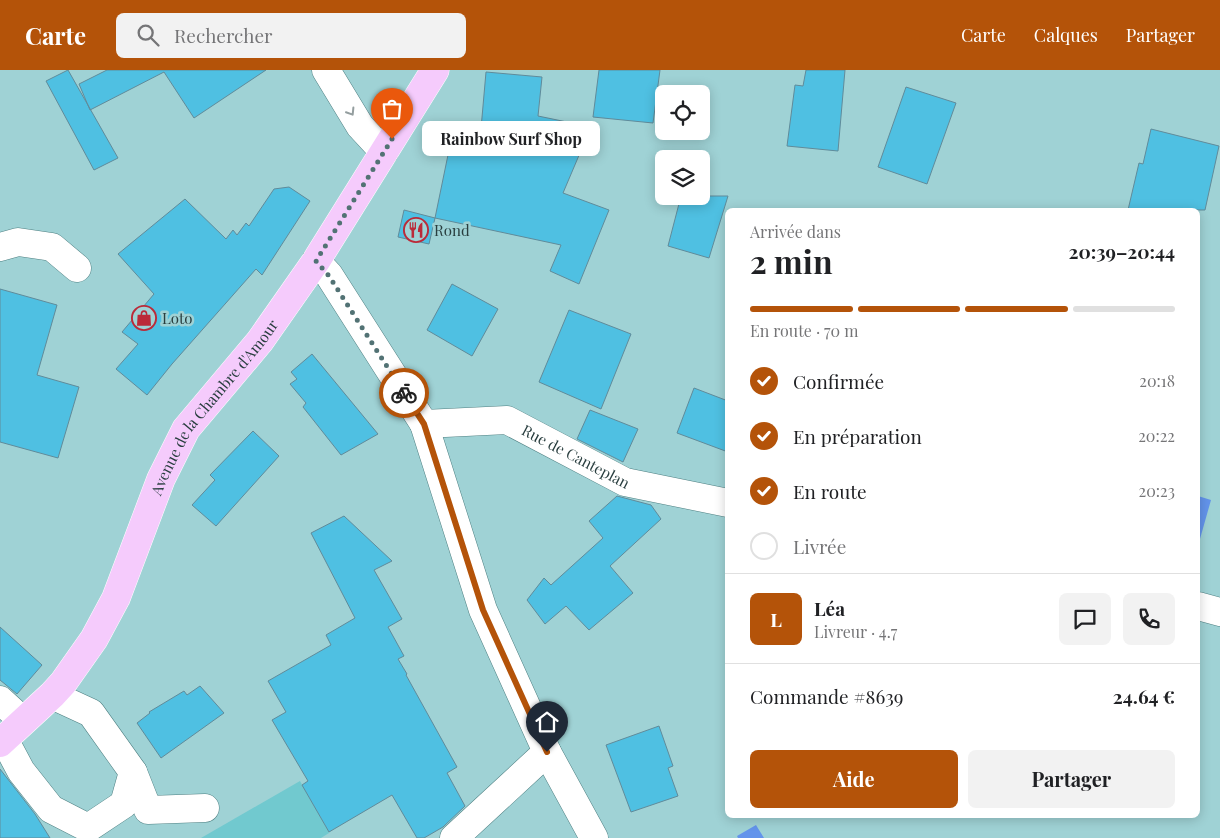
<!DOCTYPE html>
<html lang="fr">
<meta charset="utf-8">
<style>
:root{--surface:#fff;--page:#f2f2f2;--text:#202124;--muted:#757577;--line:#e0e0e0;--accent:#b45309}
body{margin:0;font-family:"Playfair Display",serif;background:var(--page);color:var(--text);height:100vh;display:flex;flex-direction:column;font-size:19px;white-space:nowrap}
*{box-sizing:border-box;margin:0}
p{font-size:16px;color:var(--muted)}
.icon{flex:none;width:28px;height:28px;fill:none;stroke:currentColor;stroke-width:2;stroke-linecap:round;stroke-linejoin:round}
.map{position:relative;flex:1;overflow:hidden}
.sheet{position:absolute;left:725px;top:138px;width:475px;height:610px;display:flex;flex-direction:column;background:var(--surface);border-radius:8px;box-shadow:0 2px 12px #0003}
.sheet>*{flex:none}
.buttons{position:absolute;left:655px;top:15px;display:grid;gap:10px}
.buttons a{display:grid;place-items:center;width:55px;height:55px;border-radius:8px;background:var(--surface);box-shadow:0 2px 12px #0003;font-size:25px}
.pin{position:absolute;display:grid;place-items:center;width:42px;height:42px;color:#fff;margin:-51px -21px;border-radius:50% 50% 50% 0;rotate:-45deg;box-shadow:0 0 5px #0007}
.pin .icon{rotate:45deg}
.courier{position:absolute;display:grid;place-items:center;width:50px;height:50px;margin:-25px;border:4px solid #b45309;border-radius:50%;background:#fff;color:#222;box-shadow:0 1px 6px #0007}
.bubble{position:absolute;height:35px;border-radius:8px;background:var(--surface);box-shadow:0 2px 12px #0003;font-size:16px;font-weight:700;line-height:35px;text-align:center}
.overview em{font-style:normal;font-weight:700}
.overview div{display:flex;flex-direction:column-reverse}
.overview{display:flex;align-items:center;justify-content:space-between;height:85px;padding:0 25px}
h1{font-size:32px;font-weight:700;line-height:38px}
.bar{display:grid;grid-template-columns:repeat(4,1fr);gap:8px 5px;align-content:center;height:60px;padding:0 25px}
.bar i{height:6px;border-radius:4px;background:var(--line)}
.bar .current{background:var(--accent)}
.bar p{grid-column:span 4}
.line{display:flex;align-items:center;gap:12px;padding:0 25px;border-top:1px solid var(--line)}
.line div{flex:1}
.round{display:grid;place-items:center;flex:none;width:52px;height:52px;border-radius:8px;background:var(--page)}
ol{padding:0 25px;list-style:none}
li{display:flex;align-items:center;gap:15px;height:55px}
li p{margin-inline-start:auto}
li .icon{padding:5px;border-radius:50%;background:var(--accent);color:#fff;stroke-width:4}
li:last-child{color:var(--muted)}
li i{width:28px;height:28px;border:2px solid var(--line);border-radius:50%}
.cta{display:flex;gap:10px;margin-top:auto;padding:10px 25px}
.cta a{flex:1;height:58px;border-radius:8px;background:var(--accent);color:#fff;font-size:20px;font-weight:700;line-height:58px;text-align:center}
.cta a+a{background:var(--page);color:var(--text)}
header{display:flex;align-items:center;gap:30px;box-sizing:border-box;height:70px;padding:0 25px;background:var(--accent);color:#fff}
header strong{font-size:24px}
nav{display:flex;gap:28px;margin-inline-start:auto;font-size:18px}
.search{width:350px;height:45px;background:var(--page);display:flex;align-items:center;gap:12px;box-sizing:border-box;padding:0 18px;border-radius:8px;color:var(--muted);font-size:19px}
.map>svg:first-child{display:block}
.green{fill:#71c9cf}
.water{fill:#6394eb}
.building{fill:#4fc0e2;stroke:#608b9a}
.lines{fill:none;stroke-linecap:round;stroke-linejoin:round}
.minor-casing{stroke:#4f8083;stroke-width:29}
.major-casing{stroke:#fff;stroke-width:29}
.minor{stroke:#fff;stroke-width:28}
.major{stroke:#f5cbfc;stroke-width:28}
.oneway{stroke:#949e9f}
.done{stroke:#527274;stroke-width:5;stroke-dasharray:0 9}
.route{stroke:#b45309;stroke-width:6}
.labels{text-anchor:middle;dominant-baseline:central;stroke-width:5;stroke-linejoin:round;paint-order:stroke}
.poi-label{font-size:15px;fill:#293e3f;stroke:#9fd2d5;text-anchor:start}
.street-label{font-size:15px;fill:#293e3f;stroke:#9fd2d5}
</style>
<header>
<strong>Carte</strong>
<div class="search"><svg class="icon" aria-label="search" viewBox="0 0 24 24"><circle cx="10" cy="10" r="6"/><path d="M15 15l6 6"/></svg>Rechercher</div>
<nav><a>Carte</a><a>Calques</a><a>Partager</a></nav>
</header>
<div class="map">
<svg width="1220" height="768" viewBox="0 0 1220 768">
<rect width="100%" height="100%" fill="#9fd2d5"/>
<!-- green -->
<path class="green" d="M 300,711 L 329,762 L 329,763 L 321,768 L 201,768 Z"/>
<!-- water -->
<path class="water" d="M 1198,426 L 1211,430 L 1198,476 Z
M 756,755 L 764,768 L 738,768 L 737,766 Z"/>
<!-- building -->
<path class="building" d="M 68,0 L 118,88 L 94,100 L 46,11 Z
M 107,0 L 266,0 L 194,48 L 164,2 L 90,40 L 79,14 Z
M 599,0 L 660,0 L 653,53 L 593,47 Z
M 806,0 L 845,0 L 838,81 L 787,76 L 795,15 L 803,16 Z
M 486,2 L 542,7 L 538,46 L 591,57 L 563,123 L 609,140 L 579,214 L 550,201 L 561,175 L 435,148 L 449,80 L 468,85 L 472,69 L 480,70 Z
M 906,17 L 956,33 L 927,114 L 878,97 Z
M 1151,59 L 1219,76 L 1205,140 L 1128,140 L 1139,93 L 1143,94 Z
M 289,117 L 310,131 L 262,205 L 256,199 L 172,294 L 147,325 L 116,299 L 138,274 L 122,262 L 154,224 L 118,184 L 185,129 L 226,169 L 233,160 L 237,165 L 246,153 L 249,156 L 274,119 Z
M 681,126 L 728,126 L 709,188 L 668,176 Z
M 404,140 L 435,148 L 429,174 L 398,167 Z
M 452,214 L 498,239 L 472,286 L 427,260 Z
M 0,219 L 57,235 L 37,305 L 79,317 L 58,388 L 0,372 Z
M 569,240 L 631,264 L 601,339 L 539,312 Z
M 312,284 L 378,364 L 341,385 L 303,337 L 306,333 L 290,314 L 297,309 L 291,302 Z
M 694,318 L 728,331 L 728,382 L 677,363 Z
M 590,340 L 638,359 L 623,392 L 577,369 Z
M 253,361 L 279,386 L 216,456 L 192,435 L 215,410 L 210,405 Z
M 617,426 L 651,435 L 661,449 L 610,496 L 633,523 L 589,560 L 566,536 L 545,554 L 527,530 L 544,508 L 551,515 L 603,468 L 589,451 Z
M 344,446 L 392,491 L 374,500 L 402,549 L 388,557 L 404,586 L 398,589 L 407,604 L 406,605 L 457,697 L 447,703 L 465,736 L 443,757 L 424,768 L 417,768 L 392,725 L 329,762 L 302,715 L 308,711 L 272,650 L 286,642 L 268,611 L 331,575 L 326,565 L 355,548 L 311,463 Z
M 0,557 L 42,595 L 17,624 L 0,610 Z
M 200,616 L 224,643 L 161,688 L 137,653 L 150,643 L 149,642 L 184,621 L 187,625 Z
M 659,656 L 673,696 L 668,698 L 678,726 L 631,742 L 606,675 Z
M 0,699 L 35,744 L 50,768 L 0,768 Z"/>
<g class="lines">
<defs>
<g id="minor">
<path d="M 326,0 L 360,56 L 384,82"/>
<path d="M 0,177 L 18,172 L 52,177 L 77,198"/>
<path d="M 316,191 L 329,205 L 424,354 L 483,540 L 547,682 L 594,768"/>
<path id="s1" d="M 424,354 L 507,350 L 625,412 L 728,433"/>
<path d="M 1198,536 L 1220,542"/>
<path d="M 0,630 L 23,651"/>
<path d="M 4,669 L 21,701 L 51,739 L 88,758 L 124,734 L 133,702 L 91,643 L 52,625"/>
<path d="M 133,702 L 148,740 L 205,738"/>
<path d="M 454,768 L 547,682"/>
</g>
<g id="major">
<path id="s2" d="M 0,673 L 52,625 L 63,613 L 94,569 L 116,528 L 161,409 L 186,359 L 260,271 L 316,191 L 435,0"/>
</g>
</defs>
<!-- minor casing -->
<use href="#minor" class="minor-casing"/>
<!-- major casing -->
<use href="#major" class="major-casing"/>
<!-- minor -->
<use href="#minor" class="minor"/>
<!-- major -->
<use href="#major" class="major"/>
</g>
<!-- one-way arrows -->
<defs><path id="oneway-chevron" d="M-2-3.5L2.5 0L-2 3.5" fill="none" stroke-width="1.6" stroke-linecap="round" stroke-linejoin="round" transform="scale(1.25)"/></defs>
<use class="oneway" href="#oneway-chevron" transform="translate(351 42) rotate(58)"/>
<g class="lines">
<!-- done -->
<path class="done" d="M 392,69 L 316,191 L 329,206 L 404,323"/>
<!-- route -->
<path class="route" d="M 404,323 L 424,354 L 483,540 L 547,682"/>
</g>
<!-- icons -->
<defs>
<symbol id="restaurant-ring" viewBox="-11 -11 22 22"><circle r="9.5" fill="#9fd2d5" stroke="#bb2a39" stroke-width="1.5"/><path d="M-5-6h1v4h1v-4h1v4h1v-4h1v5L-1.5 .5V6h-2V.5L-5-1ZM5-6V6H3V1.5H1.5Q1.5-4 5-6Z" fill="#bb2a39"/></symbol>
<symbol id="shop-ring" viewBox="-11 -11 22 22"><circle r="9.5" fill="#9fd2d5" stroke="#bb2a39" stroke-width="1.5"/><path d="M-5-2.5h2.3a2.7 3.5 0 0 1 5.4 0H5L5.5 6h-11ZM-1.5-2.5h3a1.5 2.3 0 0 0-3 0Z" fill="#bb2a39"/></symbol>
</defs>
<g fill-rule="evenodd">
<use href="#restaurant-ring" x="402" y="146" width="28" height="28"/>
<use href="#shop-ring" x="130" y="234" width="28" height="28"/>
</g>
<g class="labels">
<!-- poi labels -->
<g class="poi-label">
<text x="434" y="160">Rond</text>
<text x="162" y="248">Loto</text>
</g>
<!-- street labels -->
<g class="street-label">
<text stroke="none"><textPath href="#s2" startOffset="404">Avenue de la Chambre d'Amour</textPath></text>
<text stroke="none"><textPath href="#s1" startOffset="161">Rue de Canteplan</textPath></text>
</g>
</g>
</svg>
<div class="buttons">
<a><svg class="icon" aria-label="locate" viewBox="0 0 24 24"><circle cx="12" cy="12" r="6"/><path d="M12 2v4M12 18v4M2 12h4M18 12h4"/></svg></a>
<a><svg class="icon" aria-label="layers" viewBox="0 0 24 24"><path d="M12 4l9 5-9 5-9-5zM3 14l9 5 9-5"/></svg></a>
</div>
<div class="pin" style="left:392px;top:69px;background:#ea580c"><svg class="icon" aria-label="bag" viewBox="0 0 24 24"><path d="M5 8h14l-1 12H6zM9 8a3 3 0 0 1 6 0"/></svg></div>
<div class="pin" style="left:547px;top:682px;background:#1f2937"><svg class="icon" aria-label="home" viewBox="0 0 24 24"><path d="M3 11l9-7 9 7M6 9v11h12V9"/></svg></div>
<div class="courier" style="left:404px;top:323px"><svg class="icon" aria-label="bike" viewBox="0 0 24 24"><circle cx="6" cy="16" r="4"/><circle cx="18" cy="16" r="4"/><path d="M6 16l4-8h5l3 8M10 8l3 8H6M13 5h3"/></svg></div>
<div class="bubble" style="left:422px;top:51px;width:178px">Rainbow Surf Shop</div>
<section class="sheet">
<div class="overview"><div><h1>2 min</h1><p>Arrivée dans</p></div><em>20:39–20:44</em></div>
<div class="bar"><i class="current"></i><i class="current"></i><i class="current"></i><i></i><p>En route · 70 m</p></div>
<ol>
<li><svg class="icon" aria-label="check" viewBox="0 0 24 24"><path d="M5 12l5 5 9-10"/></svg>Confirmée<p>20:18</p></li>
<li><svg class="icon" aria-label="check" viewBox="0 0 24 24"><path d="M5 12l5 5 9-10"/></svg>En préparation<p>20:22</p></li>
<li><svg class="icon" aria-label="check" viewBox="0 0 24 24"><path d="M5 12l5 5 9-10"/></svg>En route<p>20:23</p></li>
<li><i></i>Livrée</li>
</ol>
<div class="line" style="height:90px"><b class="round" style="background:var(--accent);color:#fff">L</b><div><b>Léa</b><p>Livreur · 4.7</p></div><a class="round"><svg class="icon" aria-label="chat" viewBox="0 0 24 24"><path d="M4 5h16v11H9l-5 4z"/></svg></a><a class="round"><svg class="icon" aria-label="phone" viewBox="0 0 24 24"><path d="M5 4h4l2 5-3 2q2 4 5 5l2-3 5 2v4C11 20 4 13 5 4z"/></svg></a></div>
<div class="line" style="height:65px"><div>Commande #8639</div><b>24.64 €</b></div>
<div class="cta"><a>Aide</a><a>Partager</a></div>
</section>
</div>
